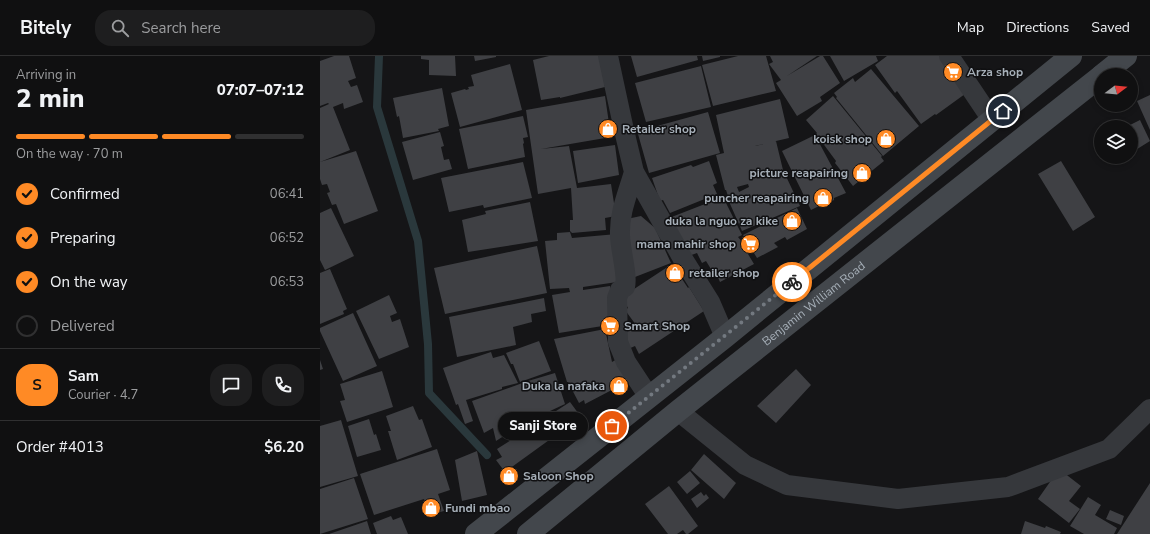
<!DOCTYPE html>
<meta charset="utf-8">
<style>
:root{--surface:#101011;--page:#1e1e1f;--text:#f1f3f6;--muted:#9c9d9f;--line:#303031;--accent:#ff8a25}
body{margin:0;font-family:"Nunito Sans",sans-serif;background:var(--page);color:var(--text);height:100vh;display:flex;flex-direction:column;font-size:15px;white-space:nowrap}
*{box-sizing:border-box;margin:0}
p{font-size:13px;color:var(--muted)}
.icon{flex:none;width:22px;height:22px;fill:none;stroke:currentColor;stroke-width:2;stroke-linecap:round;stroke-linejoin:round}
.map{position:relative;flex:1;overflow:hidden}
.side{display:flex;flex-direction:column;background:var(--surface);width:320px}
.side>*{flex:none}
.needle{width:26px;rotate:74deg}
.buttons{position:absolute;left:774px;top:12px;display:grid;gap:8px}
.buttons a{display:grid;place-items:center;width:44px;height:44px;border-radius:50%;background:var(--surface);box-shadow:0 2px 6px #0003,0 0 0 1px var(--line);font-size:20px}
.pin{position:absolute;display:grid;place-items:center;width:34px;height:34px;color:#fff;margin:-17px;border:2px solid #fff;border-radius:50%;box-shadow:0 1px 4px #0007}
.courier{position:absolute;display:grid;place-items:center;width:40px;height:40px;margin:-20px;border:3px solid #ff8a25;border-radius:50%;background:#fff;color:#222;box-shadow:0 1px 5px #0007}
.bubble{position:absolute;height:28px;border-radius:14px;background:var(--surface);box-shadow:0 2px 6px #0003,0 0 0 1px var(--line);font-size:13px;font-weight:800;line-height:28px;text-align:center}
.head em{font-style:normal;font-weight:800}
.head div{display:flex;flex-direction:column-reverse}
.head{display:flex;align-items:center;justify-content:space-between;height:68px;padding:0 16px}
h1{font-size:26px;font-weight:800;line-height:30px}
.bar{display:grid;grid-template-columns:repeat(4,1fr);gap:6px 4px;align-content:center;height:48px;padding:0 16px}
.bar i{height:5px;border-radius:3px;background:var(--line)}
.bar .selected{background:var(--accent)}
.bar p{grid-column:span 4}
.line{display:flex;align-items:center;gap:10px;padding:0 16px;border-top:1px solid var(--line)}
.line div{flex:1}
.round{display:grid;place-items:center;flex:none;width:42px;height:42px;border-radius:16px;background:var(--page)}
ol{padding:0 16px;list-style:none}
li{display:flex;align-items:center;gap:12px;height:44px}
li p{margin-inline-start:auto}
li .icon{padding:4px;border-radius:50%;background:var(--accent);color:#111;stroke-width:4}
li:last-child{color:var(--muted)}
li i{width:22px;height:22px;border:2px solid var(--line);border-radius:50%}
header{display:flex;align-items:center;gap:24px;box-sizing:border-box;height:56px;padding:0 20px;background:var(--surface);border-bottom:1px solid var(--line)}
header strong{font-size:19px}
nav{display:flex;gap:22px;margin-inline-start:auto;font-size:14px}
.search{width:280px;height:36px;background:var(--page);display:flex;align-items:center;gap:10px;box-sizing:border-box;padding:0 14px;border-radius:16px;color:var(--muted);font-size:15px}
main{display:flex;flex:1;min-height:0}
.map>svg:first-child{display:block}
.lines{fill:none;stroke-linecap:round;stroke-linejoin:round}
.stream{stroke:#2a383c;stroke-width:8}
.building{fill:#3f4044;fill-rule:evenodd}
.minor{stroke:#36383c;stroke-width:20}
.secondary{stroke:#43474c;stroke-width:22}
.done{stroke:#737980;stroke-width:4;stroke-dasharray:0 7.2}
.route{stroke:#ff8a25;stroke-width:5}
.labels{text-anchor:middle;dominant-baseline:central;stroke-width:3;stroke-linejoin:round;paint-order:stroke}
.poi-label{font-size:12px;font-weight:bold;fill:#a6afb8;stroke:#101012;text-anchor:start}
.street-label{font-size:12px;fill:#a6afb8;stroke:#101012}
</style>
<header>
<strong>Bitely</strong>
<div class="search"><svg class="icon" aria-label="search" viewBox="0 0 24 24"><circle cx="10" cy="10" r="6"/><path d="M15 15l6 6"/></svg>Search here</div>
<nav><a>Map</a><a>Directions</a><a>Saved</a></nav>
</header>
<main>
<section class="side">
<div class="head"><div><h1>2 min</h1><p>Arriving in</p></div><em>07:07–07:12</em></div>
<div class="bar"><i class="selected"></i><i class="selected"></i><i class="selected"></i><i></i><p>On the way · 70 m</p></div>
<ol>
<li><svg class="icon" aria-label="check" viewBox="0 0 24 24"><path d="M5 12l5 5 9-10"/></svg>Confirmed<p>06:41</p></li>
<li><svg class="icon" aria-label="check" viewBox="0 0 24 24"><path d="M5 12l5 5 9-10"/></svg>Preparing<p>06:52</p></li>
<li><svg class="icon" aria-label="check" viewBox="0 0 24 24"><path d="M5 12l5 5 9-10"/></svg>On the way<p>06:53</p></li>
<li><i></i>Delivered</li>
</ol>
<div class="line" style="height:72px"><b class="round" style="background:var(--accent);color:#111">S</b><div><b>Sam</b><p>Courier · 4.7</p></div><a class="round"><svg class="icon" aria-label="chat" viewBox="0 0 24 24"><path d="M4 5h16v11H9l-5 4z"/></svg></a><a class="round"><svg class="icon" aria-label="phone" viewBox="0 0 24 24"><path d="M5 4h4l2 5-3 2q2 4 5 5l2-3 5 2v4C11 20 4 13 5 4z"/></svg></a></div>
<div class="line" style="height:52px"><div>Order #4013</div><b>$6.20</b></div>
</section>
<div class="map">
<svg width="830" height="478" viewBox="0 0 830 478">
<rect width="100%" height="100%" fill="#151517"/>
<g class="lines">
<!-- stream -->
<path class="stream" d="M 59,0 L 57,51 L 98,185 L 108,288 L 109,337 L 167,399"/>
</g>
<!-- building -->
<path class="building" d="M 14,0 L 29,0 L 36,22 L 28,25 L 31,31 L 37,29 L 43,46 L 24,53 L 23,47 L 13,51 L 30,94 L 0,106 L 0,52 L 9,48 L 8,47 L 0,50 L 0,5 Z
M 101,0 L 135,0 L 136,20 L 109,19 L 109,4 L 101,3 Z
M 154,0 L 176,0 L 176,1 L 155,5 Z
M 229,0 L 279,0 L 285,31 L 240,42 L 240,41 L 221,44 L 213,4 Z
M 311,0 L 377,0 L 378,4 L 317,21 Z
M 382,0 L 400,0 L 400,1 L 383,5 Z
M 418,0 L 446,0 L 456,35 L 393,50 L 382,9 Z
M 450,0 L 497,0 L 467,20 L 500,0 L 503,0 L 520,27 L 500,41 L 502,45 L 477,60 L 456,27 L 461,24 L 449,8 L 453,6 Z
M 510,0 L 556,0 L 558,5 L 524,25 Z
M 567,0 L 620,0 L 645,38 L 616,59 L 615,58 L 601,68 L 577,35 L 575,37 L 555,9 Z
M 190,8 L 202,54 L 140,71 L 131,37 L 145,33 L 146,34 L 149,33 L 148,31 L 154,30 L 151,19 Z
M 381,10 L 391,51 L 326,66 L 315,27 Z
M 551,13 L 599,70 L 563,100 L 516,42 L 517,41 L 514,37 L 533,22 L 535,26 Z
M 122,32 L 129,70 L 118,73 L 119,75 L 83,82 L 79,60 L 77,61 L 73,42 Z
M 830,39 L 830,74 L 817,45 Z
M 285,40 L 291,81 L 221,93 L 249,90 L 257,132 L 291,128 L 296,160 L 285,162 L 286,174 L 252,177 L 250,175 L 250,164 L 253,164 L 251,132 L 218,138 L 206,54 Z
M 513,40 L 562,100 L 561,101 L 564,105 L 533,130 L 515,107 L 516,105 L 496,78 L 497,77 L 486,64 Z
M 460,43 L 469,82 L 435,90 L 456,85 L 463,114 L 454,117 L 455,120 L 464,116 L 480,150 L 422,175 L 407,141 L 415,138 L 408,140 L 406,134 L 405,134 L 396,99 L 404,97 L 396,59 ZM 428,128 L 429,131 L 419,136 L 417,131 Z
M 388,56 L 400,97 L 329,117 L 318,78 L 320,78 L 319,75 Z
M 203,60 L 208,81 L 203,82 L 204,87 L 203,88 L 205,101 L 148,113 L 139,73 Z
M 820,64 L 830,85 L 814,95 L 811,89 L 811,71 L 806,71 Z
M 120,76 L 124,90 L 121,91 L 124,104 L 129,103 L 132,113 L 93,124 L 82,86 Z
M 495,79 L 526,137 L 514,142 L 514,144 L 505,149 L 503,148 L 491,154 L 462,95 Z
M 295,89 L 299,119 L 258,127 L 253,95 Z
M 36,95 L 58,155 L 24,168 L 16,148 L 12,149 L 7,137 L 10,136 L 7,128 L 2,129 L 0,123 L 0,106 Z
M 790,101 L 800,101 L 793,106 Z
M 389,105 L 397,127 L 393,129 L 397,138 L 350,157 L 343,144 L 340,145 L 332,122 L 371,109 L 373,111 Z
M 741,105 L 775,161 L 753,175 L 718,118 Z
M 203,106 L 212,142 L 164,152 L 163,149 L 129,156 L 121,122 Z
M 403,141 L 422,179 L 418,181 L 422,186 L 424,184 L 431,196 L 428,198 L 434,208 L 400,226 L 396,217 L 394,218 L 386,205 L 382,207 L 377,197 L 366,201 L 349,162 Z
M 210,146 L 218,185 L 148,196 L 142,164 L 166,158 L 165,155 Z
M 11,152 L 34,200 L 5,214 L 0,204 L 0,157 Z
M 477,152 L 487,173 L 467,184 L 465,181 L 454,187 L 458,191 L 437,202 L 423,179 Z
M 321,160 L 335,172 L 351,207 L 315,221 L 302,164 Z
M 250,176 L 252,182 L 297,178 L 304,225 L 263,231 L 263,234 L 290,230 L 295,268 L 239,277 L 232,239 L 256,235 L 250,236 L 249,232 L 230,233 L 225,185 L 237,184 L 237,177 Z
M 217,190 L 227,237 L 125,258 L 114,212 Z
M 352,208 L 368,232 L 369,231 L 384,255 L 319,298 L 315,290 L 306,294 L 299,280 L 316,269 L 305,254 L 308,252 L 302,241 Z
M 10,213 L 27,253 L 23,255 L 24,258 L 0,268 L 0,217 Z
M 69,239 L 77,257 L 70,260 L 72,266 L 80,263 L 89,291 L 59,303 L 36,255 Z
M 224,242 L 226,255 L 211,258 L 212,266 L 193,271 L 196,289 L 137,301 L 129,261 Z
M 33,257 L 57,310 L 23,325 L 0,275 L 0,272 Z
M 285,273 L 292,306 L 299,302 L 309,325 L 265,348 L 264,344 L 259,347 L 248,326 L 247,326 L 234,283 Z
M 219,285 L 231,315 L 200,326 L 193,308 L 191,308 L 186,297 Z
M 171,296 L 173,302 L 184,299 L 198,327 L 182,331 L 182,333 L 146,344 L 153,365 L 145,368 L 138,348 L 136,349 L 123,312 Z
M 0,304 L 3,313 L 0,314 Z
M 476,313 L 491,329 L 456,367 L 437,350 Z
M 62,315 L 73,351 L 27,366 L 20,345 L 25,344 L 20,328 Z
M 235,317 L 245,348 L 213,363 L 189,369 L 190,376 L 176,385 L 173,372 L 164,377 L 152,345 L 208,325 Z
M 250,346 L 261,361 L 185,416 L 176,404 L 182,401 L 177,393 Z
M 93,350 L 99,364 L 102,363 L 112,391 L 77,404 L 68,375 L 71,375 L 66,360 Z
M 49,363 L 54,379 L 56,378 L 61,394 L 37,401 L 28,370 Z
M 21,364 L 38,420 L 0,431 L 0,370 Z
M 117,393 L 130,434 L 118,438 L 124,455 L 109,459 L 104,443 L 54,459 L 40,418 Z
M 157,395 L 167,439 L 142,445 L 135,404 Z
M 384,398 L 416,427 L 404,443 L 371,414 Z
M 739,413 L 761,430 L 749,445 L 760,453 L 749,467 L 718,443 Z
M 370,415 L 380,427 L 367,438 L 357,426 Z
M 34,422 L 48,463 L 0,478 L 0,433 Z
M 830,427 L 830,478 L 797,478 Z
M 349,430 L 378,470 L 368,478 L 366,478 L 363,474 L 357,478 L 348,478 L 325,448 Z
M 381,436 L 384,440 L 386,438 L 389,442 L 377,452 L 371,443 Z
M 768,441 L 781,449 L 775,459 L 797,472 L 794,478 L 764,478 L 750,470 Z
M 790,454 L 804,460 L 801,469 L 786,463 Z
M 71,460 L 73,464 L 81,461 L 88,478 L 57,478 L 53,467 Z
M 47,465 L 51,478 L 9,478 Z
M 705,465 L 725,472 L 726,470 L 741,476 L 740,478 L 701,478 Z"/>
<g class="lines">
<!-- minor -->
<path class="minor" d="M 288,0 L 304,74 L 314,116 L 363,203 L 390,246 L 405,281
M 629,0 L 672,64
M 314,116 C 308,137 299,157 300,179 C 300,192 308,220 305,231 L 300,234 L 297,242 L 298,286 L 306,306 L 329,341
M 358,355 L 425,409 L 467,429 L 578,443 L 688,431 L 789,393 L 830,353"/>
<!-- secondary -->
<g class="secondary">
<path d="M 782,19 L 806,0"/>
<path d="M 156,478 L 405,281 L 751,0"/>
<path id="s1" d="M 208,478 L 358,355 L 781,20"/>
</g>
</g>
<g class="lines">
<!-- done -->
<path class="done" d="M 292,370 L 472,226"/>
<!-- route -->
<path class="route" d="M 472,226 L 683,55"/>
</g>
<!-- icons -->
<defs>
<symbol id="supermarket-disc" viewBox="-11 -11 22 22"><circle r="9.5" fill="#ff8a25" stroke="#101012"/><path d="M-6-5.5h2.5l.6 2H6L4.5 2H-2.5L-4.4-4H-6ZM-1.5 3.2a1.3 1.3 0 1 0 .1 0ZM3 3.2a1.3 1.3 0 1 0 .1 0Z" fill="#fff"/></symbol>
<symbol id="shop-disc" viewBox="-11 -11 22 22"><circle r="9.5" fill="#ff8a25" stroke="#101012"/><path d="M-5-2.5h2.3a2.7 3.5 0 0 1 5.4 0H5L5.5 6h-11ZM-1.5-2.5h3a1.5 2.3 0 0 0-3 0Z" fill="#fff"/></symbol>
</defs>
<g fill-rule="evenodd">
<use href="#supermarket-disc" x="622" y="5" width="22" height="22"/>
<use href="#shop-disc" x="277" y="62" width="22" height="22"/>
<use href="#shop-disc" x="555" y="72" width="22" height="22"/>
<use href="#shop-disc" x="531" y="106" width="22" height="22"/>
<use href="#shop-disc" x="492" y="131" width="22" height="22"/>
<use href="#shop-disc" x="461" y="154" width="22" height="22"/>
<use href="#supermarket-disc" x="419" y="177" width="22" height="22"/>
<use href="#shop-disc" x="344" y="206" width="22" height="22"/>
<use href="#supermarket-disc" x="279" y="259" width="22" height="22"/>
<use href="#shop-disc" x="288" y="319" width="22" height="22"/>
<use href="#shop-disc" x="178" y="409" width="22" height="22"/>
<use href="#shop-disc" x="100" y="441" width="22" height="22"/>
</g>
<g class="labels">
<!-- poi labels -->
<g class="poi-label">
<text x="647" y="16">Arza shop</text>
<text x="302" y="73">Retailer shop</text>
<text x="552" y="83" text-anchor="end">koisk shop</text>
<text x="528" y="117" text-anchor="end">picture reapairing</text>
<text x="489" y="142" text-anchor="end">puncher reapairing</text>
<text x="458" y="165" text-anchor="end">duka la nguo za kike</text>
<text x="416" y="188" text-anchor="end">mama mahir shop</text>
<text x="369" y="217">retailer shop</text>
<text x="304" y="270">Smart Shop</text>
<text x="285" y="330" text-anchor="end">Duka la nafaka</text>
<text x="203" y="420">Saloon Shop</text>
<text x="125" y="452">Fundi mbao</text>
</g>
<!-- street labels -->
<g class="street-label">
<text stroke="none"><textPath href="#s1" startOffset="367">Benjamin William Road</textPath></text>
</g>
</g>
</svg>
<div class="buttons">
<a><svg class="needle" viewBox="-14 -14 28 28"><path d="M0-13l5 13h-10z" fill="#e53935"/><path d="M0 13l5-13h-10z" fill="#9c9d9f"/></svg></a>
<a><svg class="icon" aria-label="layers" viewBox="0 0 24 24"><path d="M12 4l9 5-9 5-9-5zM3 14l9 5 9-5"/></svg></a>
</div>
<div class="pin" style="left:292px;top:370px;background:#ea580c"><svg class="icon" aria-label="bag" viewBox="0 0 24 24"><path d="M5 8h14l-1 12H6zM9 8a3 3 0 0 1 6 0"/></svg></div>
<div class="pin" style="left:683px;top:55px;background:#1f2937"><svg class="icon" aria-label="home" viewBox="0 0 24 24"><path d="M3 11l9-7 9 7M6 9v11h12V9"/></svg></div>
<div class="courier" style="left:472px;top:226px"><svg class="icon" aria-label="bike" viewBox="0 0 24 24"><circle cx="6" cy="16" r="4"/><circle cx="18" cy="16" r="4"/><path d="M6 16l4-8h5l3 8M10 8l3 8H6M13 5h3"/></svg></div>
<div class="bubble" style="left:178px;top:356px;width:90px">Sanji Store</div>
</div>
</main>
